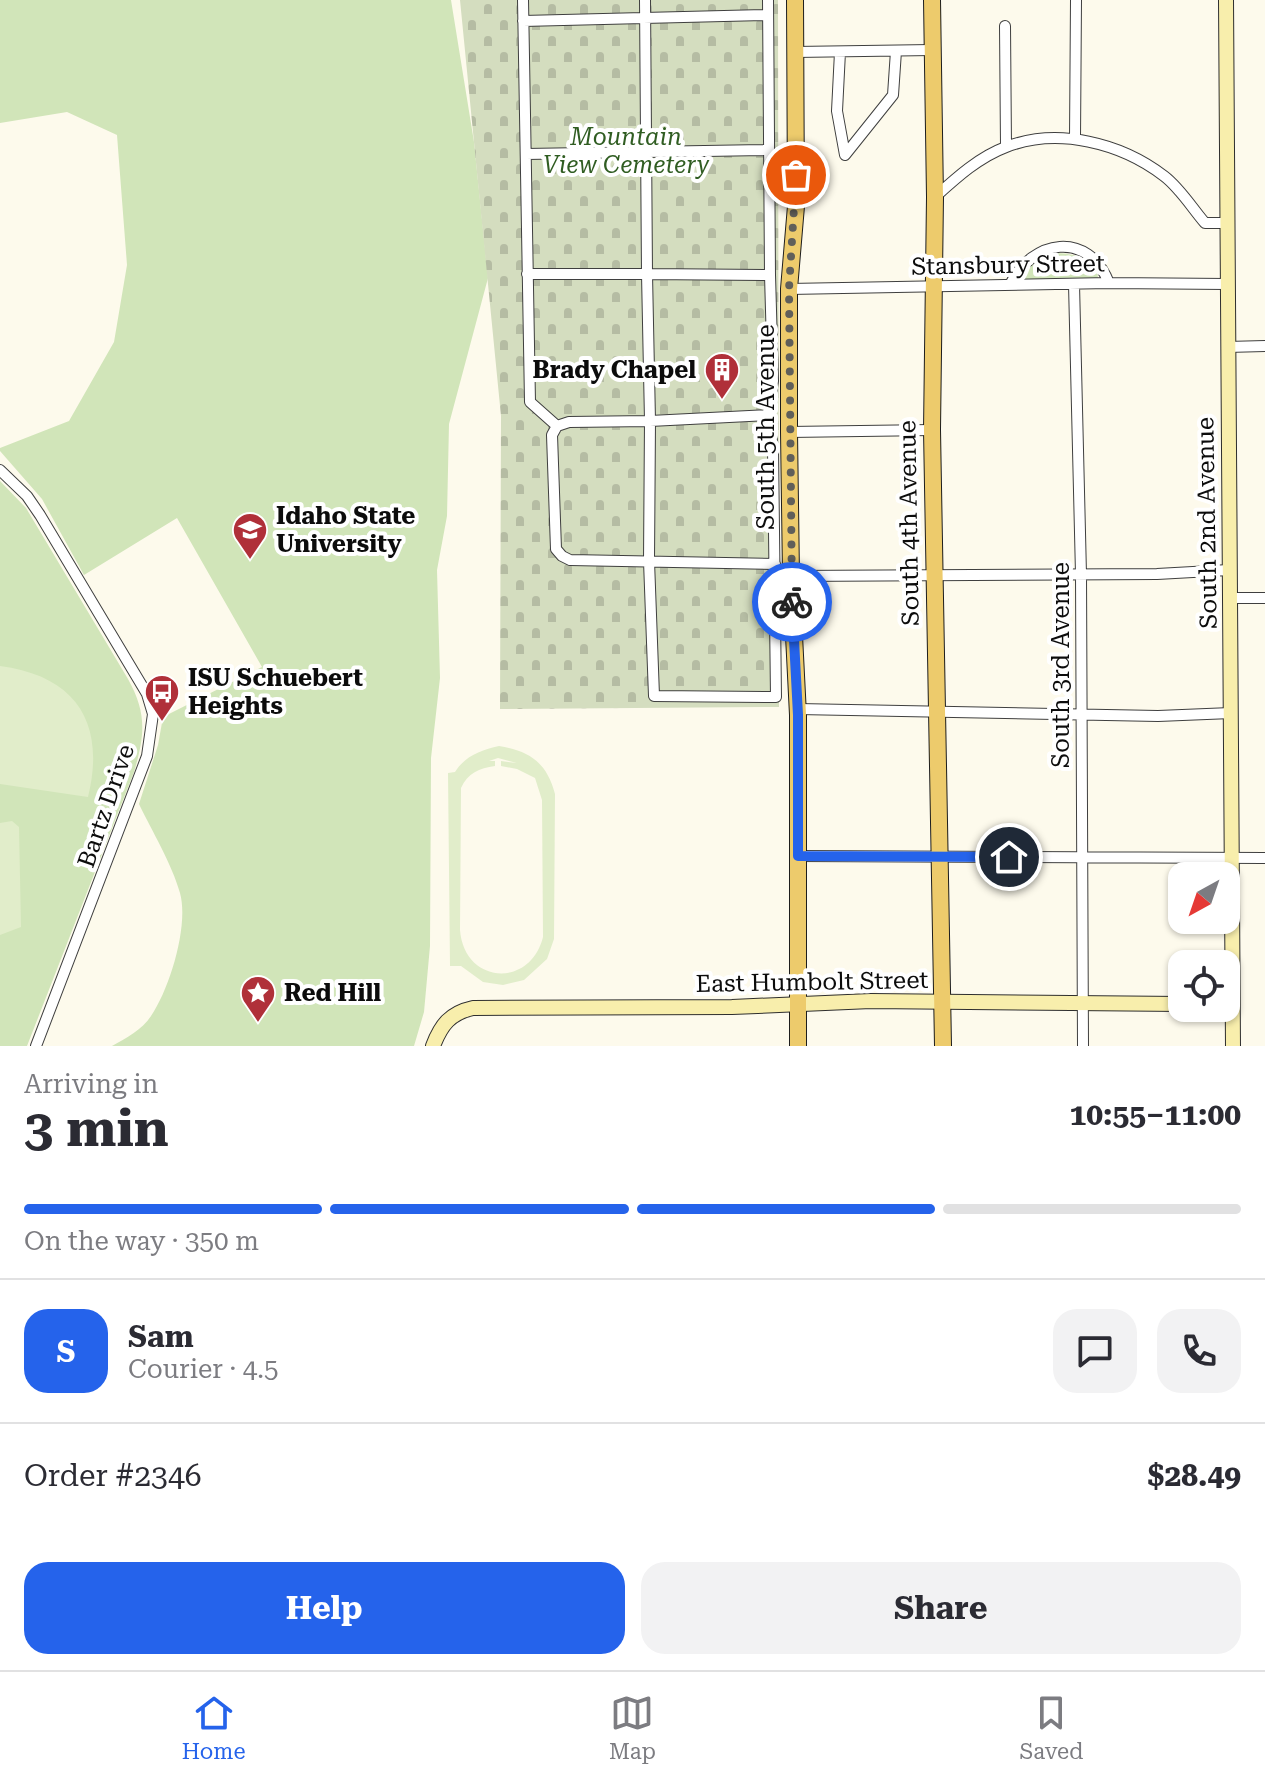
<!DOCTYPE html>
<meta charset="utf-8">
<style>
:root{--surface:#fff;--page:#f2f2f3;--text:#2b2b33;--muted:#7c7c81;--line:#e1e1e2;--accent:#2563eb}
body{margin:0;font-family:"Roboto Serif",serif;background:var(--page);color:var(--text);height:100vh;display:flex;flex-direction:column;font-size:30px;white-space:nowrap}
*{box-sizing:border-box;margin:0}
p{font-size:26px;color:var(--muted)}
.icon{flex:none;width:44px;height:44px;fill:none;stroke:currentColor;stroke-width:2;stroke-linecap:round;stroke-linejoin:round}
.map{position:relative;height:1046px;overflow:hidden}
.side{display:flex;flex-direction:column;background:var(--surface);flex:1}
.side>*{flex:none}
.needle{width:52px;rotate:220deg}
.fabs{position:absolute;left:1168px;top:862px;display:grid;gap:16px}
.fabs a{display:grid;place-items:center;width:72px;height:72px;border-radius:16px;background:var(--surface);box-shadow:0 2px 6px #0004;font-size:40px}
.pin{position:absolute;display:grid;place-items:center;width:68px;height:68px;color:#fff;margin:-34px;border:4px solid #fff;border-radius:50%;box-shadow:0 2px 8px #0007}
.courier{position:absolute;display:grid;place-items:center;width:80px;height:80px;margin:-40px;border:6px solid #2563eb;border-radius:50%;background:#fff;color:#222;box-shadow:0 2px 10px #0007}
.summary em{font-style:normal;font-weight:700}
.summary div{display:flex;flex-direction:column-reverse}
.summary{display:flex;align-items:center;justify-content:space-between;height:136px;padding:0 24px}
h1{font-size:52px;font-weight:700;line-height:60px}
.bar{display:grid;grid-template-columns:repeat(4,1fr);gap:12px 8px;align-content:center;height:96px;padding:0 24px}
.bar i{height:10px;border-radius:6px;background:var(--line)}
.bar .active{background:var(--accent)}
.bar p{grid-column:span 4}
.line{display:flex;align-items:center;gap:20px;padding:0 24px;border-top:2px solid var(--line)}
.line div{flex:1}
.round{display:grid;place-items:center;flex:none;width:84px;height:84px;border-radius:24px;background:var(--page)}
.primary-button{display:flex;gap:16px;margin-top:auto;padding:16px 24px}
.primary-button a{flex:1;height:92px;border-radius:24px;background:var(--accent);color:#fff;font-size:32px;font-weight:700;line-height:92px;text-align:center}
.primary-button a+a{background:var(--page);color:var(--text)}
.dock{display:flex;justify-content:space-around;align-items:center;height:112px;border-top:2px solid var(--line);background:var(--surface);font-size:22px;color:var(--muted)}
.dock a{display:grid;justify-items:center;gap:4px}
.dock .active{color:var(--accent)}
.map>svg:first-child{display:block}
.green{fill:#d1e5b9}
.cemetery{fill:url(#cemetery-stones)}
.pitch{fill:#e1edca;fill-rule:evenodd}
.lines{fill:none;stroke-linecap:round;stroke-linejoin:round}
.street-casing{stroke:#3f3f3f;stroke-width:12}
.secondary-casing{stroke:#2e2e2e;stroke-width:16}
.primary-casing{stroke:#1d1d1d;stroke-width:18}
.street{stroke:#fff;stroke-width:10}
.secondary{stroke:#f8eeac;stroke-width:14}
.primary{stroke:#edcb6c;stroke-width:16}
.done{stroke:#605f5a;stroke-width:8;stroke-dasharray:0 14.4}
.route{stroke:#2563eb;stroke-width:10}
.labels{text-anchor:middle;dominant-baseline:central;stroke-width:8;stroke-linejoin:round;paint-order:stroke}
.park-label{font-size:24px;font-style:italic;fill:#305d22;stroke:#fff}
.street-label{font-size:24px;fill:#0c0c0c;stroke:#fff}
.poi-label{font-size:24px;font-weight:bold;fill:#0c0c0c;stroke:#fff;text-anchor:start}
</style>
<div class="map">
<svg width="1265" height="1046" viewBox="0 0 1265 1046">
<defs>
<pattern id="cemetery-stones" width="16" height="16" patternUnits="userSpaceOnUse" patternTransform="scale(2)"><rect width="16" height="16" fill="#d4ddbf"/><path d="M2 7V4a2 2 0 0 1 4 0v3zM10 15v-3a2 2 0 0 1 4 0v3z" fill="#b5bca3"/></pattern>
</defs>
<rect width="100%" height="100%" fill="#fdfaec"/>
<!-- green -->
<path class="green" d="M 0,0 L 451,0 L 474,142 L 488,278 L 449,424 L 447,516 L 437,570 L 440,678 L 431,758 L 430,946 L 424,1012 L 414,1046 L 112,1046 C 126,1038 142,1030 151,1016 C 170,988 189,925 180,893 C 172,864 152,831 139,804 L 158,745 L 163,717 L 262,667 L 177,518 L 84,575 L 42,499 L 0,451 L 0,448 L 69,421 L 114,342 L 127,265 L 117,135 L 67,112 L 0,123 Z
M 1055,253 C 1072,253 1084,257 1097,268 L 1098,279 L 1024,279 L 1022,276 L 1035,262 Z
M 0,481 L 26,508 L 128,679 C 147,713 145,735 134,772 L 27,1046 L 0,1046 Z"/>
<!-- cemetery -->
<path class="cemetery" d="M 460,0 L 778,0 L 779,707 L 500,709 L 501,416 Z"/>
<!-- pitch -->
<path class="pitch" d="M 0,666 C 77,676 106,724 88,797 L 0,784 Z
M 499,746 C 530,751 547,763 555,794 L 554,939 L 547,959 L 524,980 L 503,985 L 483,982 L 461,966 L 450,966 L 448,773 L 455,772 C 465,756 481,750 499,746 ZM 498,758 L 517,763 L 501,761 L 501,766 L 517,769 L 535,778 L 542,800 L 543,937 C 530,989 464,984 460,930 L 461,788 C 468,773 479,768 495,766 L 495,761 L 489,761 Z
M 12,821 L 19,827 L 21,927 L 0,935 L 0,823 Z"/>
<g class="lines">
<defs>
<path id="street" d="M 523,0 L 530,402 L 557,426
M 768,0 L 770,275
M 523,21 L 768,15
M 1005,26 L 1006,147
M 795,52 L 932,50
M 840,52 L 837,111 L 845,155 L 893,95 L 896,51
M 1075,138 L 1076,0
M 526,154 L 769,150
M 935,197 C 956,178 979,157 1006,147 C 1058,127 1121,143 1164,176 C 1180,188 1192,208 1205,223 L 1227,223
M 527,274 L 647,274 L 645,0
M 1074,284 L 1081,574 L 1083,1046
M 1010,285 C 1032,239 1088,230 1109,283
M 789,289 L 1109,283 L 1227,284
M 1227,347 L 1265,346
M 768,415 L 650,421 L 647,274 L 770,275 L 773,381 L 768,415 L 773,448 L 776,697 L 654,696 L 649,561 L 650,421 L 569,422 L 557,426 L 552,435 L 556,549 L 562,556 L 570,560 L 775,564
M 789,432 L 932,430
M 0,470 L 27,496 L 40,515 L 147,694 L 153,714 L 147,756 L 36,1046
M 791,576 L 1157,574 L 1229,570
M 1231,598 L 1265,598
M 798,709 L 1158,716 L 1231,713
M 798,856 L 1265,858"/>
<path id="secondary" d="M 1226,0 L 1233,1046
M 433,1046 C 441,1025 450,1013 473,1008 L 732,1007 L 871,1001 L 1182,1004"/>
<path id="primary" d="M 795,0 L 796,206 L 789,289 L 789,432 L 791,576 L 798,715 L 798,1046
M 932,0 L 935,197 L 932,430 L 943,1046"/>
</defs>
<!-- street casing -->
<use href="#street" class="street-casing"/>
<!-- secondary casing -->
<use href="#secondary" class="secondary-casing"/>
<!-- primary casing -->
<use href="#primary" class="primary-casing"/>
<!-- street -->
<use href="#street" class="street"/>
<!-- secondary -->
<use href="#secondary" class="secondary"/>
<!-- primary -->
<use href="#primary" class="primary"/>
</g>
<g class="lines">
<!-- done -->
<path class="done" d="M 792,602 L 789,289 L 796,175"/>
<!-- route -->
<path class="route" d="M 792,602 L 798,715 L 798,856 L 1009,857"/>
</g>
<!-- icons -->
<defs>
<symbol id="building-pin" viewBox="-11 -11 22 30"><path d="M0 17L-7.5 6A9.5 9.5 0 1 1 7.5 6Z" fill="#b03039" stroke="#fff"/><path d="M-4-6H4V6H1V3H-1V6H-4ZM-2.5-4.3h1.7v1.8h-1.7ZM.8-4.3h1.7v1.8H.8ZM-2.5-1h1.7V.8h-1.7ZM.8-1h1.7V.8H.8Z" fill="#fff"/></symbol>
<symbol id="university-pin" viewBox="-11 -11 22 30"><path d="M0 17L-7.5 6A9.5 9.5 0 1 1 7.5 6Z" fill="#b03039" stroke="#fff"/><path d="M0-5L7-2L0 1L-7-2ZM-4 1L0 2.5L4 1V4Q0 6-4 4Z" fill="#fff"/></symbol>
<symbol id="bus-pin" viewBox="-11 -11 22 30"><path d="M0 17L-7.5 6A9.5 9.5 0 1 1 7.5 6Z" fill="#b03039" stroke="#fff"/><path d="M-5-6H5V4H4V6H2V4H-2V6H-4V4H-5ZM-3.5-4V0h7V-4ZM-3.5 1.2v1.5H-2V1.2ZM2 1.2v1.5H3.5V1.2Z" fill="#fff"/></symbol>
<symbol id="sight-pin" viewBox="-11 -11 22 30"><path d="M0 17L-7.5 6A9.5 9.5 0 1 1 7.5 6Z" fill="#b03039" stroke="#fff"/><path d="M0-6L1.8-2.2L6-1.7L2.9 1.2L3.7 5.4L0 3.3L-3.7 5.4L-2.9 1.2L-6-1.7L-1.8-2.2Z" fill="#fff"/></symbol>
</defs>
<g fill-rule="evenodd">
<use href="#building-pin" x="702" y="350" width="40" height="54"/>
<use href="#university-pin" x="230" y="510" width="40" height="54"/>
<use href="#bus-pin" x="142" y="672" width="40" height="54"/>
<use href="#sight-pin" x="238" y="973" width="40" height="54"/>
</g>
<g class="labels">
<!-- park labels -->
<g class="park-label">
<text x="626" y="137">Mountain<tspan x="626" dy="28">View Cemetery</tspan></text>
</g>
<!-- street labels -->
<g class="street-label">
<text transform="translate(1008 265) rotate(-1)">Stansbury Street</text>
<text transform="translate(766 427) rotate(-90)">South 5th Avenue</text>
<text transform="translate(909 523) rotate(-91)">South 4th Avenue</text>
<text transform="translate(1207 523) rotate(-91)">South 2nd Avenue</text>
<text transform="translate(1061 665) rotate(-90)">South 3rd Avenue</text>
<text transform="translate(106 806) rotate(-71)">Bartz Drive</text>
<text transform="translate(812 982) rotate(-1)">East Humbolt Street</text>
</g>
<!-- poi labels -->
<g class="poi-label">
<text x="696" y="370" text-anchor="end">Brady Chapel</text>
<text x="276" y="516">Idaho State<tspan x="276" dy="28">University</tspan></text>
<text x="188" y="678">ISU Schuebert<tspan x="188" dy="28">Heights</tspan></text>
<text x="284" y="993">Red Hill</text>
</g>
</g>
</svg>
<div class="fabs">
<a><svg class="needle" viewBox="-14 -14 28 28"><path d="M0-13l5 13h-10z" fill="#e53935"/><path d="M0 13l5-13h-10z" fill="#7c7c81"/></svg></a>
<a><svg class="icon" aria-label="locate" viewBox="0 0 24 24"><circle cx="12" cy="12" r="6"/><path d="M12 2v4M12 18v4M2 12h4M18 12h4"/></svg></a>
</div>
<div class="pin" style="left:796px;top:175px;background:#ea580c"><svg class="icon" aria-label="bag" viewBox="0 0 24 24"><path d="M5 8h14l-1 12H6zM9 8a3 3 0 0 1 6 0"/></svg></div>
<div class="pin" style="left:1009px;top:857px;background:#1f2937"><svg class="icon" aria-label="home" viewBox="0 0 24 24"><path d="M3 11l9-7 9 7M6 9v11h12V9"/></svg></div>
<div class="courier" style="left:792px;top:602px"><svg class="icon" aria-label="bike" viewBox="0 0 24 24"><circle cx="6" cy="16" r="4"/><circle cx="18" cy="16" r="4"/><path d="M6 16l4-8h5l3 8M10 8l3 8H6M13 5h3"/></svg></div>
</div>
<section class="side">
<div class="summary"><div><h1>3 min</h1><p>Arriving in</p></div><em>10:55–11:00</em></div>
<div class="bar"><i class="active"></i><i class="active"></i><i class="active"></i><i></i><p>On the way · 350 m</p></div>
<div class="line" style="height:144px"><b class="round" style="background:var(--accent);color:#fff">S</b><div><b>Sam</b><p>Courier · 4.5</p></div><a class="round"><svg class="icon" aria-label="chat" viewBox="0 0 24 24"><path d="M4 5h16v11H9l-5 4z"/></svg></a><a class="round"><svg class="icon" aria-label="phone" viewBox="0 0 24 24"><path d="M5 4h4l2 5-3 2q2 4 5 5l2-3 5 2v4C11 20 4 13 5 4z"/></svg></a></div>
<div class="line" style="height:104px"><div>Order #2346</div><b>$28.49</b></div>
<div class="primary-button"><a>Help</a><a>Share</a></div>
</section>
<nav class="dock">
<a class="active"><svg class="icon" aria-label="home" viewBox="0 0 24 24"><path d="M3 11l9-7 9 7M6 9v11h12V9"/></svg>Home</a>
<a><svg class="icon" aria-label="map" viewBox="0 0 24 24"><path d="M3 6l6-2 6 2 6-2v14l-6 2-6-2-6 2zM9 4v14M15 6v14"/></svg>Map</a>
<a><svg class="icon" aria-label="saved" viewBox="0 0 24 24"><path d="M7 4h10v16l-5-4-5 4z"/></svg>Saved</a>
</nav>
